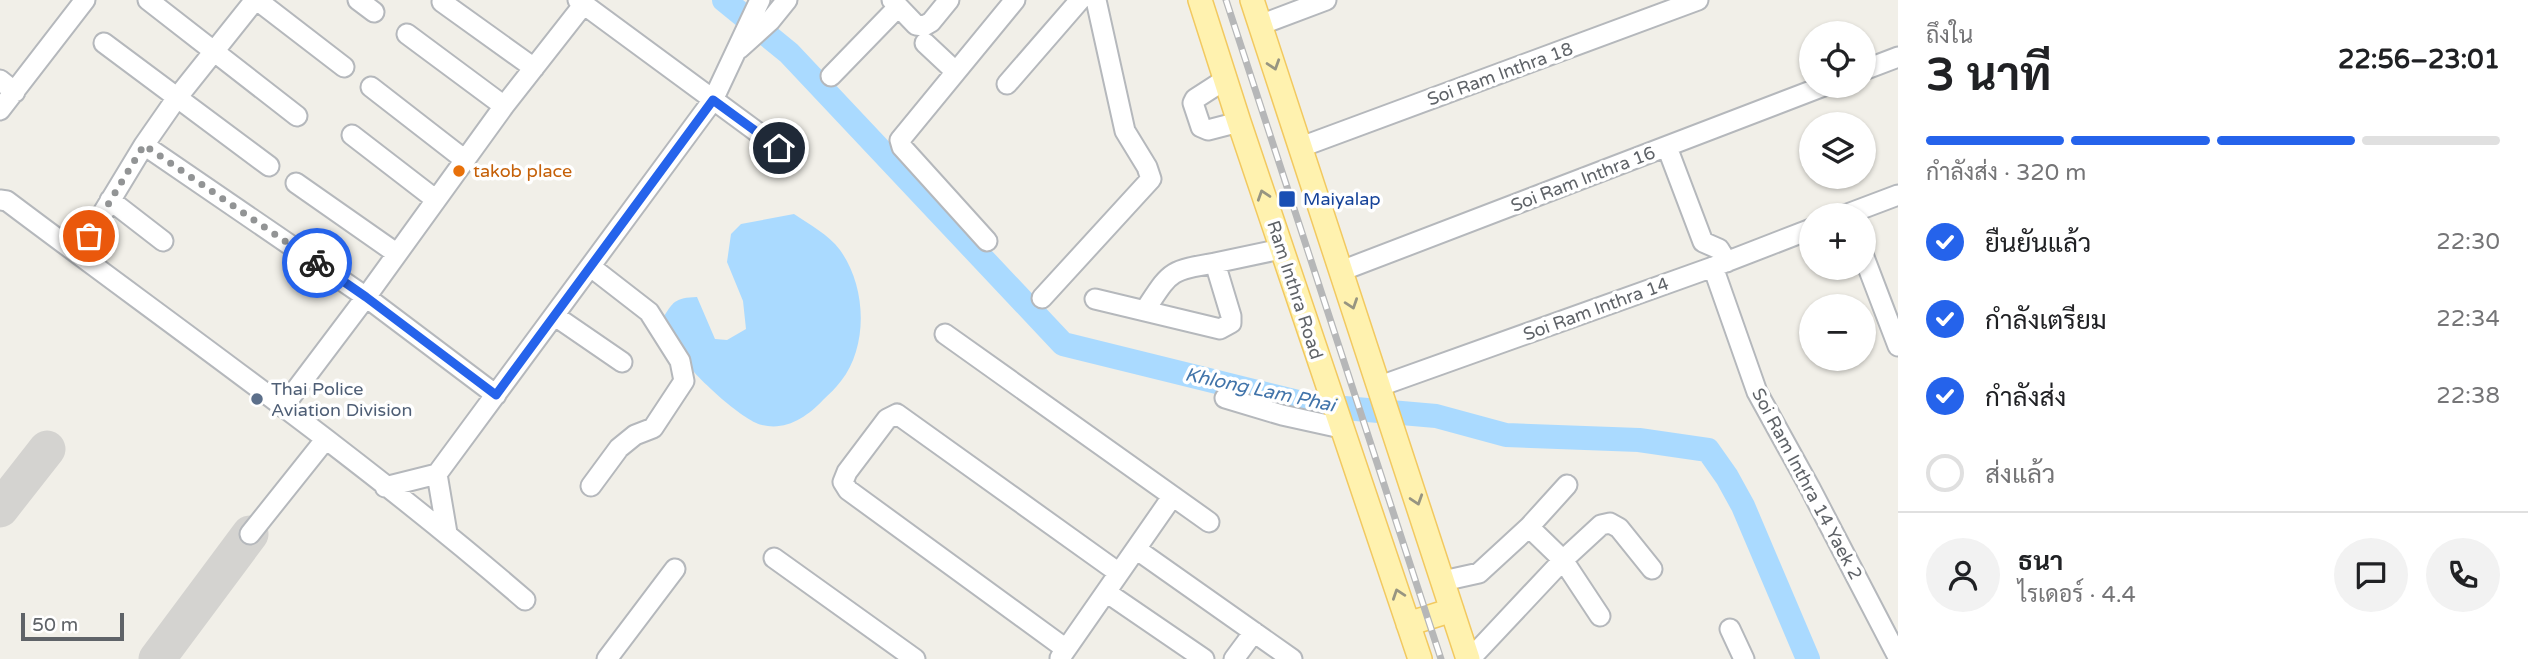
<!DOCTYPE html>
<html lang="th">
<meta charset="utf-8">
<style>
:root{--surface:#fff;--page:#f2f2f2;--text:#202124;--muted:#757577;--line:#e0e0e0;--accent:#2563eb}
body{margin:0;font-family:"Varela Round",Sarabun,sans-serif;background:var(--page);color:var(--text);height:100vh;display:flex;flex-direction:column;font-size:26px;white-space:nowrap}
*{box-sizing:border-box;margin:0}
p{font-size:23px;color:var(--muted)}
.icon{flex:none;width:38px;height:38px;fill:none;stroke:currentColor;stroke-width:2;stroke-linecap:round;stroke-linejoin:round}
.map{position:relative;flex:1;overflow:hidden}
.panel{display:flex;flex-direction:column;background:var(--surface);width:630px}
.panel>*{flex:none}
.buttons{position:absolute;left:1799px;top:21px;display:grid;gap:14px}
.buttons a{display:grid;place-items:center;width:77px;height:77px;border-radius:50%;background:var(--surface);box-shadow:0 2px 5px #0004;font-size:35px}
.scale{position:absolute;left:21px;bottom:18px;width:103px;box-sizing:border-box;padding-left:7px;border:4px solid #5f6368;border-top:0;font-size:19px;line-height:24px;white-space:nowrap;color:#5f6368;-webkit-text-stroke:5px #fff;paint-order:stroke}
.pin{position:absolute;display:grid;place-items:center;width:60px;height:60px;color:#fff;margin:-30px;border:4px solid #fff;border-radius:50%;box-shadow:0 2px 7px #0007}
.courier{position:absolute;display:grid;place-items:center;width:70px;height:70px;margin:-35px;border:5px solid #2563eb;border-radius:50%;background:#fff;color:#222;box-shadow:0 2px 9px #0007}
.overview em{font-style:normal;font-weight:700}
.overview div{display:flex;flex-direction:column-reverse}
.overview{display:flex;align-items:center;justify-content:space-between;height:119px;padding:0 28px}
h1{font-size:46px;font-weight:700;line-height:52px}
.bar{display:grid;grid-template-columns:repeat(4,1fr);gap:10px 7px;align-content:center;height:84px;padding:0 28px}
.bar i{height:9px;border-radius:5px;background:var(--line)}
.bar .on{background:var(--accent)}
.bar p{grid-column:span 4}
.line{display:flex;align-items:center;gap:18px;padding:0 28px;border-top:2px solid var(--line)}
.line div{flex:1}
.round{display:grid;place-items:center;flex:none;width:74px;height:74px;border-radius:37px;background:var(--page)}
ol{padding:0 28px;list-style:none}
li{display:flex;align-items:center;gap:21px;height:77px}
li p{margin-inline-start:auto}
li .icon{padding:7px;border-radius:50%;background:var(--accent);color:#fff;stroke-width:4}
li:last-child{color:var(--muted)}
li i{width:38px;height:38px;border:4px solid var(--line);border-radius:50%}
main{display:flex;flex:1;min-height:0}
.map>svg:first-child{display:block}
.water{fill:#aadaff}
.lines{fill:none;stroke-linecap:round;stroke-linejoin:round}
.river{stroke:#aadaff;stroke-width:24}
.taxiway{stroke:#d4d3d0;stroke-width:37}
.minor-casing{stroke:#b5b8bc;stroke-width:23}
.major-casing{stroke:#f2c960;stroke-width:26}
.minor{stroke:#fff;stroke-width:19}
.major{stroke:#fff2af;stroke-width:23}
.rail-casing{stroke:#b6b7b8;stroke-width:7}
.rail{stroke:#fff;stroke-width:4.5;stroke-dasharray:13;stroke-linecap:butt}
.oneway{stroke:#979581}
.done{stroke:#929495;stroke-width:7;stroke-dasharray:0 12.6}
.route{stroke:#2563eb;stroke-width:9}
.food-dot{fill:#e8710a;stroke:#fff;stroke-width:2.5}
.transit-dot{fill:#1a4fb4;stroke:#fff;stroke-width:2.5}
.service-dot{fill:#5c6f8a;stroke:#fff;stroke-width:2.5}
.labels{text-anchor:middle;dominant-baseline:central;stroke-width:7;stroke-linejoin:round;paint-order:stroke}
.street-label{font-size:18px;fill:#5f6368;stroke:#fff}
.food-label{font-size:18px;fill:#c56008;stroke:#fff;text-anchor:start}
.transit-label{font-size:18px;fill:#164399;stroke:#fff;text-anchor:start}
.service-label{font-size:18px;fill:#4e5e75;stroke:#fff;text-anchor:start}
.water-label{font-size:19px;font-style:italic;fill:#4174aa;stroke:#fff}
</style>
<main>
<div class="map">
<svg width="1898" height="659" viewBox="0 0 1898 659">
<rect width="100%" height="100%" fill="#f1efe8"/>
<!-- water -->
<path class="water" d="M 794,214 C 810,225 828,234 840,250 C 866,286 869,345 841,381 C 836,388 829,394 823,400 C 807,417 786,431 762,425 C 743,421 693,375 682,357 C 674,346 669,332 662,320 C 673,301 675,298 697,297 L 715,339 L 727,340 L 746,329 L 743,301 L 727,262 L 731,234 L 741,224 Z"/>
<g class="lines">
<!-- river -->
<path class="river" d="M 724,0 L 789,53 L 1063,344 L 1310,405 L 1436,416 L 1506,435 L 1639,440 L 1708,450 L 1727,477 L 1743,506 L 1808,659"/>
<!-- taxiway -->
<path class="taxiway" d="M 0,509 L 47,449
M 157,659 L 250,534"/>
<defs>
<path id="minor" d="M 148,0 L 297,116
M 257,0 L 344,67
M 358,0 L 374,12
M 578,0 L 779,148
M 892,0 L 916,25 L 924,26 L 931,22 L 949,0
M 442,2 L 534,68
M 1260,25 L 1326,0
M 407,34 L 504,106
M 104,43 L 269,166
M 925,43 L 956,72
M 739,49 L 770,21 L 787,0
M 1864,70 L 1898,57
M 831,76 L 898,7
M 1226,79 L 1195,99 L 1193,103 L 1201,127 L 1208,130 L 1239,122
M 0,80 L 15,92
M 1007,84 L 1080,0
M 371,87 L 465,160
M 0,110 L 85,0
M 352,135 L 435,199
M 144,145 L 366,297 L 496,395
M 1301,147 L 1698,0
M 1667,147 L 1703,242 L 1719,249 L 1727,262
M 296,183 L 396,253
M 0,200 L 7,201 C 181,332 361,458 525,600
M 110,200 L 163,241
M 1845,215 L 1898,195
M 987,241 L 902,147 L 900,140 L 1015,0
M 78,254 L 144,145 L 176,99 L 255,0
M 1864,257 L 1898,346
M 1713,267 L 1757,392 L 1810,488 L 1898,657
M 1341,271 L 1824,86
M 1042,298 L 1151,179 L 1147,167 L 1125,131 L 1096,0
M 1095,299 L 1220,329 L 1231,323 L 1231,316 L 1215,263 L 1281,249
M 1145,310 C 1171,271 1168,271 1215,263
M 555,316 L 622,362
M 945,334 L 1209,522
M 1380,386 L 1713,267 L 1811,229
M 1225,398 L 1282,415 L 1341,428
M 283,407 L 366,297 L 504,106 L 584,4
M 1567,485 L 1529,527 L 1563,560 L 1600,616
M 591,486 L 619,448 L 635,435 L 653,428 L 684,381 L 680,361 L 649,312 L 591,267
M 385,487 L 437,474
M 447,533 L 437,474 L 713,100 L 760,0
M 250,534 L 325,440
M 1136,549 L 1292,659
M 774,558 L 915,659
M 1443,581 L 1479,573 L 1529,527
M 1106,592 L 1204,659
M 1730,629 L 1744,659
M 1066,649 L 848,490 L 843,482 L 847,472 L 887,419 L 897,414 L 1119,573
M 1060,658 L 1172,497
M 607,659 L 675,569
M 1234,659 L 1254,632
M 1470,659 L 1563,560 L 1601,525 L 1610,523 L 1619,528 L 1652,569"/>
<path id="major" d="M 1200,0 L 1239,122 L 1420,659
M 1252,0 L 1468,659
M 1408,624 L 1452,610"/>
</defs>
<!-- minor casing -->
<use href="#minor" class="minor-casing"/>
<!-- major casing -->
<use href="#major" class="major-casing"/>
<!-- minor -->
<use href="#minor" class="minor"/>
<!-- major -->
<use href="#major" class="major"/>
<defs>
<path id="rail" d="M 1226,0 L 1441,659"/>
</defs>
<!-- rail casing -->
<use href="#rail" class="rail-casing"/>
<!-- rail -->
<use href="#rail" class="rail"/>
</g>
<!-- one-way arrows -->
<defs><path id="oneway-chevron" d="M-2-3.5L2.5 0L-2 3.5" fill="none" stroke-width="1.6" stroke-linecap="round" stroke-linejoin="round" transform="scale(1.75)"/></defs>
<g class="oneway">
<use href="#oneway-chevron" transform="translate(1274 65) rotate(72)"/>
<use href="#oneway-chevron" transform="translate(1263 195) rotate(-108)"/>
<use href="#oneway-chevron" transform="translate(1352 304) rotate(71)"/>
<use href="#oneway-chevron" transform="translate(1417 500) rotate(72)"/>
<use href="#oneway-chevron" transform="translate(1398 594) rotate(-109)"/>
</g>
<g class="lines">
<!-- done -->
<path class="done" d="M 89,236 L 144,145 L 317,263"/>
<!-- route -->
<path class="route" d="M 317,263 L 366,297 L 496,395 L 713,100 L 779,148"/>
</g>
<!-- markers -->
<circle class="food-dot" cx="459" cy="171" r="7"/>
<rect class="transit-dot" x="1278" y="190" width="18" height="18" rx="3.5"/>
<circle class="service-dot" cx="257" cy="399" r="7"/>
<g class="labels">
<!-- street labels -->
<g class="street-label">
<text transform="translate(1500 74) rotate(-20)">Soi Ram Inthra 18</text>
<text transform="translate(1583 179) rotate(-21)">Soi Ram Inthra 16</text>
<text transform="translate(1295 290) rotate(72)">Ram Inthra Road</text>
<text transform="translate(1596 309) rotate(-20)">Soi Ram Inthra 14</text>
<text transform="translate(1807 484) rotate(62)">Soi Ram Inthra 14 Yaek 2</text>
</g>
<!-- food labels -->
<g class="food-label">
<text x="473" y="171">takob place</text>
</g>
<!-- transit labels -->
<g class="transit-label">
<text x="1303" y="199">Maiyalap</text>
</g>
<!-- service labels -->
<g class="service-label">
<text x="271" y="389">Thai Police<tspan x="271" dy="21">Aviation Division</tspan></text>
</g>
<!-- water labels -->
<g class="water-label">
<text transform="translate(1260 390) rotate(12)">Khlong Lam Phai</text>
</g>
</g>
</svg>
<div class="buttons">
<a><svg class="icon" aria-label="locate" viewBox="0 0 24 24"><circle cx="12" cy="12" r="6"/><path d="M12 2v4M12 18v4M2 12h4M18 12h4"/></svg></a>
<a><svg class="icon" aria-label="layers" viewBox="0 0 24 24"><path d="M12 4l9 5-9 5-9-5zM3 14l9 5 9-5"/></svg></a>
<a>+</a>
<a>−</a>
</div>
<div class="scale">50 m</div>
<div class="pin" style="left:89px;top:236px;background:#ea580c"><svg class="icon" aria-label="bag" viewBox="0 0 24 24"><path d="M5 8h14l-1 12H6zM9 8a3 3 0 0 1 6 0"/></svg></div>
<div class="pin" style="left:779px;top:148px;background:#1f2937"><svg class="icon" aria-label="home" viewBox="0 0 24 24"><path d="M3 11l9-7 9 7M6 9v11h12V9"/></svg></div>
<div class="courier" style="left:317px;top:263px"><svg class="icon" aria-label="bike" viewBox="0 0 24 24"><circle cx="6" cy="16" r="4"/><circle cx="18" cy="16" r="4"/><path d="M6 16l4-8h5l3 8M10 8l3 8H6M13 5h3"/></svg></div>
</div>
<section class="panel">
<div class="overview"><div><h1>3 นาที</h1><p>ถึงใน</p></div><em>22:56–23:01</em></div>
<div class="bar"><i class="on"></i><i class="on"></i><i class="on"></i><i></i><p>กำลังส่ง · 320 m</p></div>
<ol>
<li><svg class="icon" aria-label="check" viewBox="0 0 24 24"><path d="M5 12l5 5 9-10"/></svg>ยืนยันแล้ว<p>22:30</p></li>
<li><svg class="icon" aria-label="check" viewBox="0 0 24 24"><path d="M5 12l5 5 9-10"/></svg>กำลังเตรียม<p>22:34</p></li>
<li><svg class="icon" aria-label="check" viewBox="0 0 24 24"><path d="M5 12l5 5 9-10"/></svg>กำลังส่ง<p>22:38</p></li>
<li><i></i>ส่งแล้ว</li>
</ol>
<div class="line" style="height:126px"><a class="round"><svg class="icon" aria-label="person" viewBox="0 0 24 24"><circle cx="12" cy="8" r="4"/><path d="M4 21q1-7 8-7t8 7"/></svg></a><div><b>ธนา</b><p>ไรเดอร์ · 4.4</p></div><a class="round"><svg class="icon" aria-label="chat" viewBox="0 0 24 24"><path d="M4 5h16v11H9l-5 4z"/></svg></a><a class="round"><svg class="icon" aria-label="phone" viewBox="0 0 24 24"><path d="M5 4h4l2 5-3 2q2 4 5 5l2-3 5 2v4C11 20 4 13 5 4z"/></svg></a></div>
</section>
</main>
